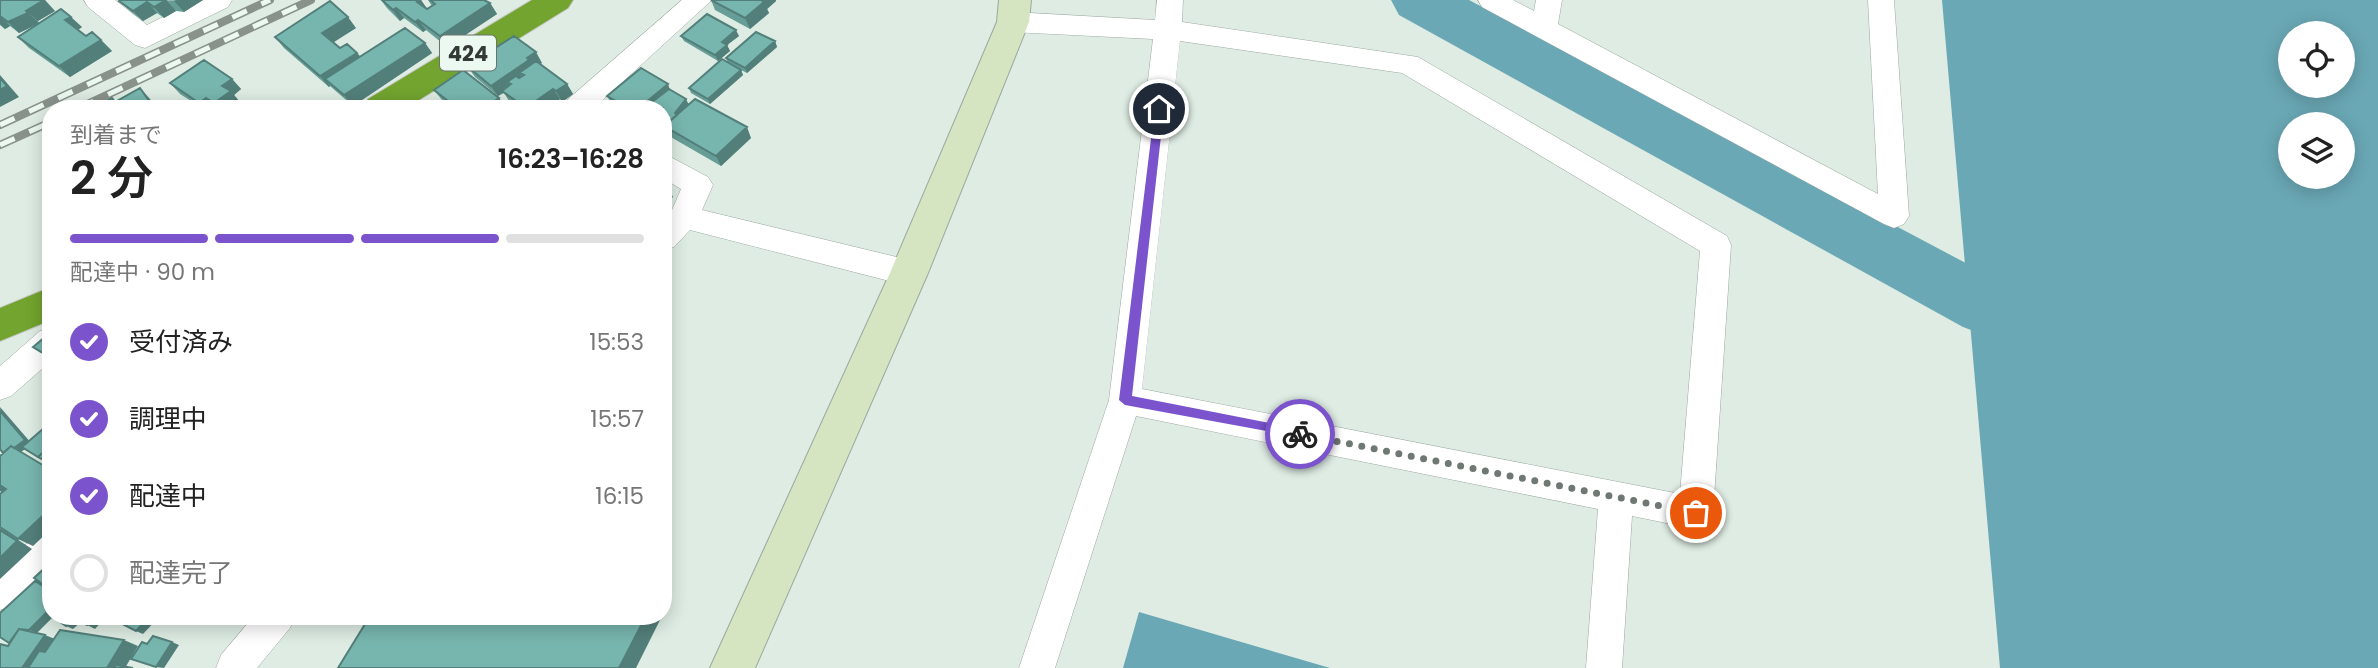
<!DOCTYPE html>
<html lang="ja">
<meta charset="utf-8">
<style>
:root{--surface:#fff;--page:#f6f6f6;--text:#222;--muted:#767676;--line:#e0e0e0;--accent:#7a53cd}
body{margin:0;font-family:Poppins,"Noto Sans JP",sans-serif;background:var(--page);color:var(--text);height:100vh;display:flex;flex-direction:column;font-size:26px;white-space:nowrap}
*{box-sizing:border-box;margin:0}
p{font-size:23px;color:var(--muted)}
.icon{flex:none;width:38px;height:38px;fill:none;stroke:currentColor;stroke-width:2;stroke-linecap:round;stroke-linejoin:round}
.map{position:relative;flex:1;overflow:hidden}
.drawer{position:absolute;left:42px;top:100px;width:630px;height:525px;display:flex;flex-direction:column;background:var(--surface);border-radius:28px;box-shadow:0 4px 18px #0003}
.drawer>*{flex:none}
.buttons{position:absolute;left:2278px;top:21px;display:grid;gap:14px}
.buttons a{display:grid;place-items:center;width:77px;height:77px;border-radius:50%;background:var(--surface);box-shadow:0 4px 18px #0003;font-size:35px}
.pin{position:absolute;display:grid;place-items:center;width:60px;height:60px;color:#fff;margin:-30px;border:4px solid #fff;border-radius:50%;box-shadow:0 2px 7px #0007}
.courier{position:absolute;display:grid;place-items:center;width:70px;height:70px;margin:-35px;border:5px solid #7a53cd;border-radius:50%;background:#fff;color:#222;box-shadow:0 2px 9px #0007}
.summary em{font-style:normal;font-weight:600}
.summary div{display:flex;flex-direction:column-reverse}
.summary{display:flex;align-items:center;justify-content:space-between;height:119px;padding:0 28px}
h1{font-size:46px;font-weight:600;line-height:52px}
.bar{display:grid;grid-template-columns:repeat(4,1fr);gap:10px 7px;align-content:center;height:84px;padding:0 28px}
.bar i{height:9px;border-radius:5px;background:var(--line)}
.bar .current{background:var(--accent)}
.bar p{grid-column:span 4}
ol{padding:0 28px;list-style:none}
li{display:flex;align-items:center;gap:21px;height:77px}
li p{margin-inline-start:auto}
li .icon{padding:7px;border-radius:50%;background:var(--accent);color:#fff;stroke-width:4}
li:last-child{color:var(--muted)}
li i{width:38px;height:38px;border:4px solid var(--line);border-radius:50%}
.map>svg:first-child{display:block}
.water{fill:#6aa8b5;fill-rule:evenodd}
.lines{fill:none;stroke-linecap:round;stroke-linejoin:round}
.river{fill:#6aa8b5;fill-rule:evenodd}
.street-casing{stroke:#9ba8a0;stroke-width:1}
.secondary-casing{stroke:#9ba8a0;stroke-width:2}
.highway-casing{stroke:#c6c8c6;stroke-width:2}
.street{fill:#fff;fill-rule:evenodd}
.secondary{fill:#d5e4c1;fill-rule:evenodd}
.highway{fill:#72a42f;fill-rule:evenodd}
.rail-casing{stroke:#88928b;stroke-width:8}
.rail{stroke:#ebf9f0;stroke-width:5;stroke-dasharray:16;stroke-linecap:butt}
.wall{fill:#669d96}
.shaded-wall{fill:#537f7a}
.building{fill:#77b6ae;stroke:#537f7a;stroke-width:2}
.route{fill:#7a53cd}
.done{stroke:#6f7872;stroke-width:7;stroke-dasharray:0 12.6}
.labels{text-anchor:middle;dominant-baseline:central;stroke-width:5;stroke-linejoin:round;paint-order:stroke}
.shield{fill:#ebf9f0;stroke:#6a736d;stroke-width:2}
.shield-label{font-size:21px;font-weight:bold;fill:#333935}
</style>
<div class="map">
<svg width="2378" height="668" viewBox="0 0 2378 668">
<rect width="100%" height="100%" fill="#deece3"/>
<!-- water -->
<path class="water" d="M 1942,0 L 2378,0 L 2378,668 L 2000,668 ZM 2291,33 L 2343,33 L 2343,86 L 2291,86 ZM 2291,124 L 2343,124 L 2343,177 L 2291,177 Z
M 1139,612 L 1330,668 L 1123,668 Z"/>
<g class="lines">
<!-- river -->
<path class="river" d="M 1391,0 L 1469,0 L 2011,287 L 2022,307 L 2011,327 L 1987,336 L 1963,327 L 1399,15 Z"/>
<defs>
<path id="street" d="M 84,0 L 115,0 L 147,25 L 197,0 L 232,0 L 228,7 L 145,48 L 135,45 L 88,7 Z
M 682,0 L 712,0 L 594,108 L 562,108 L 566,101 Z
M 1157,0 L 1183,0 L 1182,22 L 1418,57 L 1727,236 L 1731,245 L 1713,513 L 1708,524 L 1696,529 L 1632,516 L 1622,668 L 1586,668 L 1598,509 L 1136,416 L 1055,668 L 1019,668 L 1109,400 L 1153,39 L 1013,32 L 1004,29 L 1000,22 L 1004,15 L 1013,12 L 1155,20 ZM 1180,41 L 1402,73 L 1700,251 L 1680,494 L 1142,389 Z
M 1478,0 L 1513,0 L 1534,11 L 1536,0 L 1562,0 L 1558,24 L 1878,194 L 1868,0 L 1894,0 L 1909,216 L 1904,224 L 1894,228 L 1884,224 L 1482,7 Z
M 663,153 L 708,177 L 713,185 L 702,210 L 909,260 L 920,264 L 924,273 L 920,282 L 909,286 L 690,230 L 674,247 L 663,250 L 663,219 L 672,210 L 681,189 L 663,178 Z
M 51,328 L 51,361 L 11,396 L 0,400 L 0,366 L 40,331 Z
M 51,527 L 51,567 L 13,605 L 0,610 L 0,569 L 39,532 Z
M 254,616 L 295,616 L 290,628 L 257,668 L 216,668 L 221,655 Z"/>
<path id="secondary" d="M 999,0 L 1031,0 L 1029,22 L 928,273 L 755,668 L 710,668 L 890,273 L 997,22 Z"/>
<path id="highway" d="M 532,0 L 573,0 L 568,8 L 406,108 L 363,108 L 368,99 Z
M 51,287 L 51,320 L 0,341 L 0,308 Z"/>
</defs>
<!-- street casing -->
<use href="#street" class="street-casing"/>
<!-- secondary casing -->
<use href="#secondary" class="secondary-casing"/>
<!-- highway casing -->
<use href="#highway" class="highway-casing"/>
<!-- street -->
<use href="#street" class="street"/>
<!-- secondary -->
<use href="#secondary" class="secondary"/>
<!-- highway -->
<use href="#highway" class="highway"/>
<defs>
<path id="rail" d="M 79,108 L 311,0
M 0,125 L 270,0
M 0,145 L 51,122"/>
</defs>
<!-- rail casing -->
<use href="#rail" class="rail-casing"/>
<!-- rail -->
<use href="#rail" class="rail"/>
</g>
<!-- wall -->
<path class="wall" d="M 0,0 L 55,11 L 38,21 L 39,23 L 82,27 L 78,30 L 86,36 L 101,40 L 112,51 L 70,77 L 29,48 L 18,37 L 36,25 L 19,33 L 10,26 L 5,29 L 0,25 Z
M 203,0 L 184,12 L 176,11 L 164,18 L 157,13 L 143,21 L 130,11 L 119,1 Z
M 381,0 L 421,0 L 427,9 L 432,6 L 428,0 L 484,0 L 490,3 L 497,14 L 447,47 L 426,30 L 423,32 L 404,18 L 400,21 L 387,8 Z
M 711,0 L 776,1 L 767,9 L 769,13 L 750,29 L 715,10 Z
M 356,28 L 333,42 L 340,48 L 357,53 L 360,56 L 425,43 L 432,53 L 353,106 L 330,86 L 329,87 L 284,48 L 275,37 Z
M 681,36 L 739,36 L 727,45 L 730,51 L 718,61 L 684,41 Z
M 775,41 L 777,47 L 747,73 L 741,70 L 743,75 L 710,104 L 691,93 L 689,88 L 728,63 L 726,58 Z
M 542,63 L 540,64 L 567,84 L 573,94 L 562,102 L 560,99 L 547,108 L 519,108 L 509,101 L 504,93 L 498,96 L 475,77 L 467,66 Z
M 232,79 L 241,89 L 234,95 L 240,102 L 231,108 L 202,108 L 180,94 L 170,83 Z
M 670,89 L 689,104 L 751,138 L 721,166 L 669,136 L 667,132 L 663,135 L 663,108 L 622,108 L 610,101 L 607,96 Z
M 434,90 L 499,98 L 503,104 L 510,108 L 452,108 L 442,100 Z"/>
<!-- shaded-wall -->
<path class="shaded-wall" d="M 45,0 L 55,11 L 38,21 L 26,11 Z
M 166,0 L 176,11 L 164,18 L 154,7 Z
M 176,0 L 203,0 L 184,12 L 174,1 Z
M 421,0 L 428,10 L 417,2 Z
M 761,0 L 776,0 L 776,1 L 767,9 L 769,13 L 750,29 L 745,18 Z
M 147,2 L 157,13 L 143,21 L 133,11 Z
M 490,3 L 497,14 L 447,47 L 440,36 Z
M 396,8 L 404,18 L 400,21 L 393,10 Z
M 28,13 L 39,23 L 19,33 L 8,22 Z
M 0,16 L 10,26 L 5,29 L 0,24 Z
M 71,17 L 82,27 L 76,31 L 65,20 Z
M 348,17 L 356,28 L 331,44 L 322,33 Z
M 418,20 L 426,30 L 423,32 L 415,22 Z
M 736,30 L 739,36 L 727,45 L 730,51 L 718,61 L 715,55 L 722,42 Z
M 101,40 L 112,51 L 70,77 L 59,66 Z
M 775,41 L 777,47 L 747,73 L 745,68 Z
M 425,43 L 432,53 L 353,106 L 344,95 Z
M 536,52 L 542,63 L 524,75 L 519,73 L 523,79 L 507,82 L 511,87 L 498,96 L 491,86 Z
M 357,53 L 366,64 L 325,79 L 330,86 L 329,87 L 320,76 Z
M 741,70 L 743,75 L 710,104 L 708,99 Z
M 0,75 L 19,97 L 0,107 Z
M 232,79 L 241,89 L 234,95 L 240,102 L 231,108 L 219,108 L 214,103 L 222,86 Z
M 567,84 L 573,94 L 562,102 L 556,91 Z
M 668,84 L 670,90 L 648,108 L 639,108 Z
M 140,88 L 150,99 L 157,108 L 154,108 Z
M 553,89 L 560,99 L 547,108 L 526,108 Z
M 206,98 L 216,108 L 204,108 L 199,103 Z
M 499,98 L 506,108 L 484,108 Z
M 686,99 L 689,105 L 664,126 L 675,113 Z
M 664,126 L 667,132 L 663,135 L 663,127 Z
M 747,127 L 751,138 L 721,166 L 716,156 Z
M 668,187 L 673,197 L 663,206 L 663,190 Z
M 0,407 L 32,444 L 21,452 L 4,454 Z
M 0,485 L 7,489 L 3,493 L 0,491 Z
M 51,508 L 51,529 L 33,546 L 18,539 Z
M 0,528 L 32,549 L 0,579 Z
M 663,597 L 669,603 L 663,614 Z
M 51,608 L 51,616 L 54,616 L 37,633 L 29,630 Z
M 96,616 L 107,616 L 95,629 L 87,625 Z
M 150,616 L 160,616 L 143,634 L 136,631 Z
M 646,616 L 662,616 L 636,668 L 619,668 Z
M 74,618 L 82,621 L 73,629 L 66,626 Z
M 45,635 L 60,641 L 42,668 L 22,668 Z
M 124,640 L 138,646 L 125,668 L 107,668 Z
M 172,642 L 179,645 L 164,668 L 156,667 Z"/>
<!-- building -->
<path class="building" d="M 0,0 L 44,0 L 26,11 L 28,13 L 8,22 L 0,16 Z
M 120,0 L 166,0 L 154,7 L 147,2 L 133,11 L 119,1 Z
M 382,0 L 420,0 L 417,2 L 427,9 L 435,4 L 430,0 L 484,0 L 490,3 L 440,36 L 418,20 L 415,22 L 396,8 L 393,10 Z
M 711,0 L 761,0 L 764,2 L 745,18 Z
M 330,1 L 348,17 L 322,33 L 340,48 L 347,44 L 357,53 L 320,76 L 275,37 Z
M 61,9 L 71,17 L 65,20 L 86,36 L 92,32 L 101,40 L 59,66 L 18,37 Z
M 707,14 L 736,30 L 722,42 L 727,45 L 715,55 L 681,36 Z
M 405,28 L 425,43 L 344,95 L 325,79 Z
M 756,32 L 775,41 L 745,68 L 726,58 Z
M 514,36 L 536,52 L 527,58 L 529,60 L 491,86 L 467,66 Z
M 722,59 L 741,70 L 708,99 L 689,88 Z
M 204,60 L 232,79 L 222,86 L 231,91 L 214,103 L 206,98 L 199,103 L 170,83 Z
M 536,61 L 567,84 L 556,91 L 553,89 L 526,108 L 502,91 L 511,84 L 507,82 L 516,76 L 519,78 L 524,75 L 519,73 Z
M 641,68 L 668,84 L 639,108 L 628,108 L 607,96 Z
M 463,70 L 499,98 L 484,108 L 457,108 L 434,90 Z
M 0,78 L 7,86 L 0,90 Z
M 140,88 L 154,108 L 93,108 L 112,98 L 115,102 Z
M 669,89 L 686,99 L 675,113 L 677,115 L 663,127 L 663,108 L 644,108 Z
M 695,99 L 747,127 L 716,156 L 664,126 Z
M 504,104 L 510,108 L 497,108 Z
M 51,332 L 51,358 L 33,347 Z
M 0,411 L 25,440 L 14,448 L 11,446 L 3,453 L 0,449 Z
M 51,422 L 51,445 L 38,457 L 22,447 Z
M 51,445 L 51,464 L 38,457 Z
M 11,446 L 51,470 L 51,508 L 18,539 L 0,527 L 0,494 L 6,489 L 0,485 L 0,456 Z
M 0,530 L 17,541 L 0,558 Z
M 51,562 L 51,590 L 34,578 Z
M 35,581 L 51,591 L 51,608 L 29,630 L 19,629 L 9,643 L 0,637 L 0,613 Z
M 51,616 L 96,616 L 87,625 L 74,618 L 66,626 Z
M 107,616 L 150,616 L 136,631 Z
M 370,616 L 646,616 L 619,668 L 338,668 Z
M 19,629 L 45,635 L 22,668 L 0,668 L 0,644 L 8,646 Z
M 60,630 L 124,640 L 107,668 L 28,668 L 39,651 L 45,652 Z
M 153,636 L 172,642 L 156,667 L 131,659 L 142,642 L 147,644 Z
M 116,665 L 133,668 L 114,668 Z"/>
<!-- route -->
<path class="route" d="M 1155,106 L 1164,109 L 1132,396 L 1300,429 L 1304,431 L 1304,438 L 1125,405 L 1119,400 Z"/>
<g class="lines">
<!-- done -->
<path class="done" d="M 1300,434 L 1696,513"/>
</g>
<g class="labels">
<!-- shield labels -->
<rect class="shield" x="440" y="35.5" width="56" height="35" rx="5"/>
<g class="shield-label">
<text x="468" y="53">424</text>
</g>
</g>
</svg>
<div class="buttons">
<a><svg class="icon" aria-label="locate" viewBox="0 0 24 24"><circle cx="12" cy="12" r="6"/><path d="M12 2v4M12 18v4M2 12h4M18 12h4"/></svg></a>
<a><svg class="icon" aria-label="layers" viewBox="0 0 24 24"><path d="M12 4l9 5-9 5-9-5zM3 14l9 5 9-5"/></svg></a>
</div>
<div class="pin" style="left:1696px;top:513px;background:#ea580c"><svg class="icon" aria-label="bag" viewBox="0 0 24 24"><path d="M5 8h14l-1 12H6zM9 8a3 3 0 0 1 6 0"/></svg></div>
<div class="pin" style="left:1159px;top:109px;background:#1f2937"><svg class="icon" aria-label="home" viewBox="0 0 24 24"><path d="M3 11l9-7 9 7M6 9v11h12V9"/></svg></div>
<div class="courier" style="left:1300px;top:434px"><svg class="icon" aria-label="bike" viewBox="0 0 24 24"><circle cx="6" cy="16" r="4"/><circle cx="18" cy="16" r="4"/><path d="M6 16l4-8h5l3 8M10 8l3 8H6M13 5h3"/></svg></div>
<section class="drawer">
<div class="summary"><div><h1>2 分</h1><p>到着まで</p></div><em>16:23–16:28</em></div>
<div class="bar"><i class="current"></i><i class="current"></i><i class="current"></i><i></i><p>配達中 · 90 m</p></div>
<ol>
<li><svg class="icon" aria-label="check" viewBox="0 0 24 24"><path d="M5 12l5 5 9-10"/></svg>受付済み<p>15:53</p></li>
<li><svg class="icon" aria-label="check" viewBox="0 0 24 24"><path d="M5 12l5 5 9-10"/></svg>調理中<p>15:57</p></li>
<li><svg class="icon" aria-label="check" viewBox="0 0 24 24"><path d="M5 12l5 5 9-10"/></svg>配達中<p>16:15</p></li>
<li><i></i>配達完了</li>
</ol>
</section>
</div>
